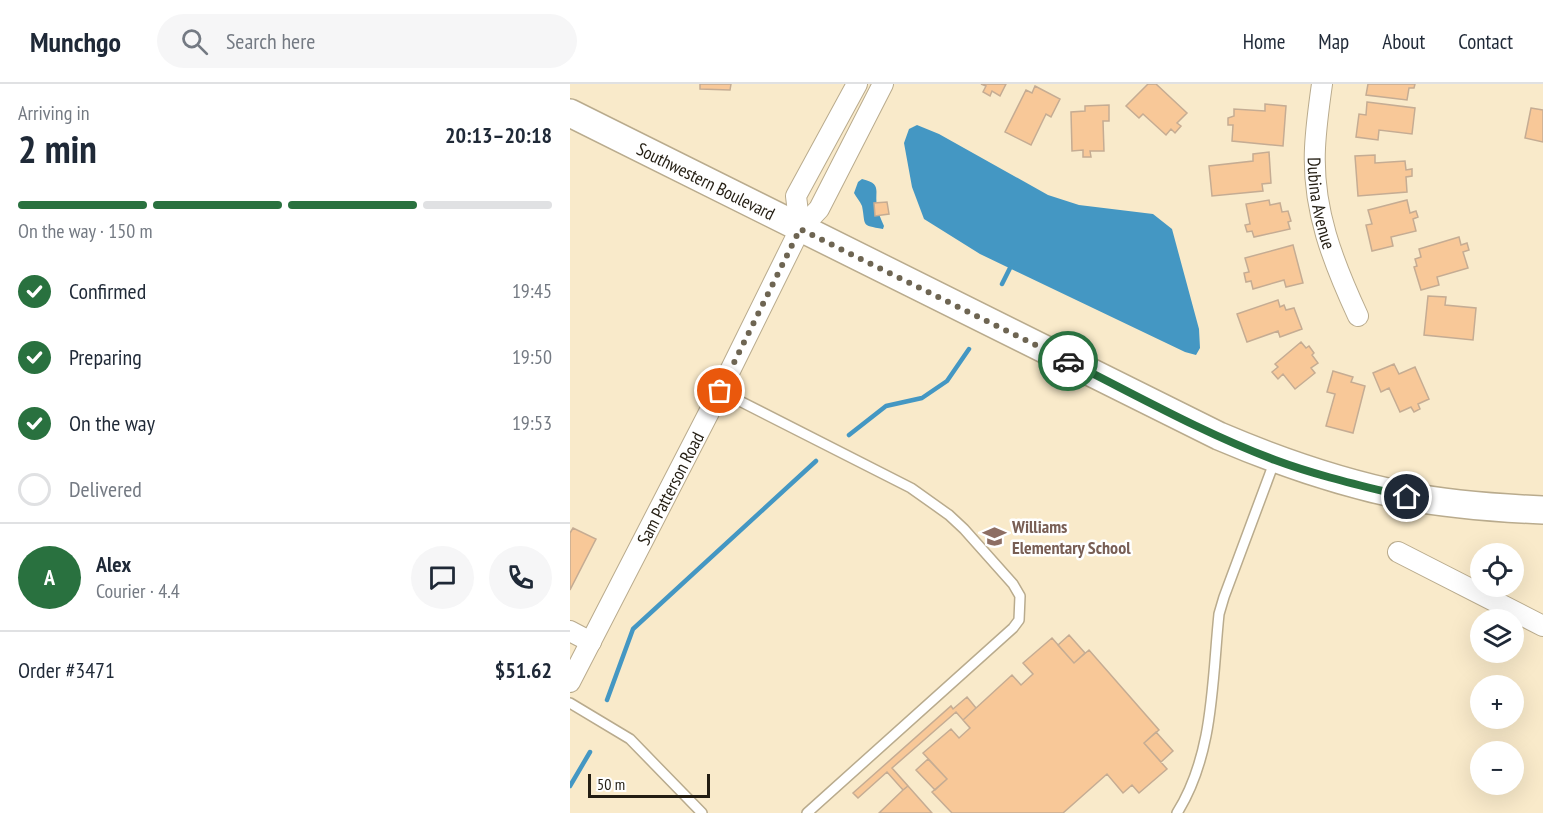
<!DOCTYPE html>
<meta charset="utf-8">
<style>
:root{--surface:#fff;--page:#f6f6f7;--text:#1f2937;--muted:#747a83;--line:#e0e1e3;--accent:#29713f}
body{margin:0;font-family:"PT Sans Narrow",sans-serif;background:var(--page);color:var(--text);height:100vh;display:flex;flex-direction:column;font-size:22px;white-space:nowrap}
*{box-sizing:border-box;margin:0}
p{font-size:20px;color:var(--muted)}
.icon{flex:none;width:33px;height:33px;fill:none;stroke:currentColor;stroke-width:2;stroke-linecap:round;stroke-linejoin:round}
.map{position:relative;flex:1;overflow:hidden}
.sheet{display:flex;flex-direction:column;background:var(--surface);width:570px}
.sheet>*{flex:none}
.controls{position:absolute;left:900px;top:459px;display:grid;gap:12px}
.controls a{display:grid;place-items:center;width:54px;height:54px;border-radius:50%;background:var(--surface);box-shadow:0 6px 24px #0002;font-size:30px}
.scale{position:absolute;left:18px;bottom:15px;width:122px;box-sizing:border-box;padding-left:6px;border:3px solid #231d12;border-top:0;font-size:16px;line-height:21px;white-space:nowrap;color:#231d12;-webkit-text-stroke:4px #fff;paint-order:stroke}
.pin{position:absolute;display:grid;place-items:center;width:51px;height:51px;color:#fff;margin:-26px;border:3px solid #fff;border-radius:50%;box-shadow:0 2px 6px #0007}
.courier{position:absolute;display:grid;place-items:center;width:60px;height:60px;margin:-30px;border:4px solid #29713f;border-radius:50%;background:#fff;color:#222;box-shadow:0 2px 8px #0007}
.summary em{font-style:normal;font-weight:700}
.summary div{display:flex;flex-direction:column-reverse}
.summary{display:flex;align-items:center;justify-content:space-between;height:102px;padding:0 18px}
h1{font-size:39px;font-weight:700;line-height:45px}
.bar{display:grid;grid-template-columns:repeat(4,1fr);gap:9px 6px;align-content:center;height:72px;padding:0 18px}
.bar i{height:8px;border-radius:4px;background:var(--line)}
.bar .selected{background:var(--accent)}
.bar p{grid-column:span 4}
.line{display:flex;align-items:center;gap:15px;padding:0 18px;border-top:2px solid var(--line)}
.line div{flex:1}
.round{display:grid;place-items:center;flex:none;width:63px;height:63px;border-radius:32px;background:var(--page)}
ol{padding:0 18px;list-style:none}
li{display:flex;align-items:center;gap:18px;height:66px}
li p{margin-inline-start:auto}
li .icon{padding:6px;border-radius:50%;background:var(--accent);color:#fff;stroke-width:4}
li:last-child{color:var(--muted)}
li i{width:33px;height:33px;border:3px solid var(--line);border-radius:50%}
header{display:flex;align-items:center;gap:36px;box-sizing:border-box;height:84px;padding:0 30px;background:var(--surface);border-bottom:2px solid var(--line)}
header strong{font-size:28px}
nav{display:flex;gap:33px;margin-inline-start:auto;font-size:21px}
.search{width:420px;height:54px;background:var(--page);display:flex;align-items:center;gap:15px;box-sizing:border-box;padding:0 21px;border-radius:33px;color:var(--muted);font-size:22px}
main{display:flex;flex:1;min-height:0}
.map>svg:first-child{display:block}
.water{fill:#4497c3}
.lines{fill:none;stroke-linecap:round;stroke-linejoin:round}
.stream{stroke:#4497c3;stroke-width:4.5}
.building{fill:#f8c898;stroke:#c5ac93;stroke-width:1.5}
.lane-casing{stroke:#b9ab8d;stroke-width:12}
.street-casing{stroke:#b9ab8d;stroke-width:22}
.secondary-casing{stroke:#b9ab8d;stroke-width:30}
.lane{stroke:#fff;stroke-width:9}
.street{stroke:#fff;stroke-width:20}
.secondary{stroke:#fff;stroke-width:27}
.done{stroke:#6e6552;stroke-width:6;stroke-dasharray:0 10.8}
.route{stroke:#29713f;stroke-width:8}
.labels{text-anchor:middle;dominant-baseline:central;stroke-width:5;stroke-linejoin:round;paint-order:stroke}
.street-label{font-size:18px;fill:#231d12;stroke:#fff}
.education-label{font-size:18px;font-weight:bold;fill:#785e54;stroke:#fff;text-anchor:start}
</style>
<header>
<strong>Munchgo</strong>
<div class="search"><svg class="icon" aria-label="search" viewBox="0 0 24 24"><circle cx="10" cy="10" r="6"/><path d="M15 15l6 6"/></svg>Search here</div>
<nav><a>Home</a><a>Map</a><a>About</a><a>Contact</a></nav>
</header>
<main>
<section class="sheet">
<div class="summary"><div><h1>2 min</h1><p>Arriving in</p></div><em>20:13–20:18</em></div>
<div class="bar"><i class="selected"></i><i class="selected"></i><i class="selected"></i><i></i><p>On the way · 150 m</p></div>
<ol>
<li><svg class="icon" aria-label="check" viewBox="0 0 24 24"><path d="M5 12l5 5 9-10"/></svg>Confirmed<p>19:45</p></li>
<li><svg class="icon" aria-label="check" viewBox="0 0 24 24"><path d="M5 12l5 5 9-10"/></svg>Preparing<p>19:50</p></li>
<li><svg class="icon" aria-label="check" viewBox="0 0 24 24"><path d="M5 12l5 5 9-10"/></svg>On the way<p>19:53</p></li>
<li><i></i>Delivered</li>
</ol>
<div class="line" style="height:108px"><b class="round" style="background:var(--accent);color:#fff">A</b><div><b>Alex</b><p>Courier · 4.4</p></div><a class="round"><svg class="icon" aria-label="chat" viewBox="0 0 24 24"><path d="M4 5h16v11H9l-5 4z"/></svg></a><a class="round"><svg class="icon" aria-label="phone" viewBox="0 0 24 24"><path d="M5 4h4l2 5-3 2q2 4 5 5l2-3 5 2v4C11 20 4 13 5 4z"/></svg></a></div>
<div class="line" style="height:78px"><div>Order #3471</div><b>$51.62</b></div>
</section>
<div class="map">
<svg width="973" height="729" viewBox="0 0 973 729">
<rect width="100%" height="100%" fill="#f9eaca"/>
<!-- water -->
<path class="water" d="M 347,41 L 369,50 L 478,111 L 509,121 L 583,130 L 602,145 L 629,245 L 630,264 L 626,271 L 615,268 L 410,170 L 354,135 L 342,103 L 334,59 L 339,45 Z
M 292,95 C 313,100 304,107 307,122 C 308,129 311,135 314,142 L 313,145 C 290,141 296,142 292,122 C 290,117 286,113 284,109 L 288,98 Z"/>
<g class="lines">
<!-- stream -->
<path class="stream" d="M 432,200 L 442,180
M 279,351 L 316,322 L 352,314 L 377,297 L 399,265
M 37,616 L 63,545 L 246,377
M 0,702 L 20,668"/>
</g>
<!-- building -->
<path class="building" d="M 130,0 L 161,0 L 160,6 L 130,5 Z
M 411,0 L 436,0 L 430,12 L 422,7 L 420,12 L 413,8 L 416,2 Z
M 578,0 L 586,0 L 617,29 L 607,39 L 611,42 L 605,49 L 601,45 L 596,51 L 573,30 L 569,34 L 556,22 Z
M 798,0 L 845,0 L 844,4 L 839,4 L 837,16 L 796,11 Z
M 465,2 L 490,15 L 481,33 L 476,30 L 461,61 L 435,48 L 456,6 L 462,9 Z
M 797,18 L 845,24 L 842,50 L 809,46 L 808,56 L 786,53 L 789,30 L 796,31 Z
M 695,20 L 716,22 L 713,62 L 662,57 L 663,41 L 658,41 L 658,34 L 664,32 L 664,25 L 695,27 Z
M 539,21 L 539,37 L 533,37 L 534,67 L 520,67 L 521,73 L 513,73 L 513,66 L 502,67 L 501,28 L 515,27 L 515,22 Z
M 961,24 L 973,26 L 973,58 L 955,54 Z
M 699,68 L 701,99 L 692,100 L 693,107 L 642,112 L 639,82 L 683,77 L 683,70 Z
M 805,71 L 805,79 L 835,77 L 836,86 L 842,85 L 842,92 L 836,93 L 837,108 L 788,112 L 785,72 Z
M 699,116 L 700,121 L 710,119 L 712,128 L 718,127 L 721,137 L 718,138 L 720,145 L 684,153 L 682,147 L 677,148 L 675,141 L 680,140 L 676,120 Z
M 837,116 L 840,129 L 846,127 L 848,133 L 843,135 L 846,147 L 821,153 L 823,162 L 802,167 L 796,141 L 802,140 L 798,126 Z
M 317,118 L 319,130 L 305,132 L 304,119 Z
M 889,153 L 891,161 L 897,159 L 899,166 L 893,168 L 898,184 L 867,193 L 869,201 L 851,206 L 844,183 L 847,182 L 845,175 L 851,173 L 849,165 Z
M 723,161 L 733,199 L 716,203 L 714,196 L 683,205 L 681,197 L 676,198 L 674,189 L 679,188 L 675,174 Z
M 858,212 L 876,213 L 875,221 L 906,224 L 903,256 L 854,251 Z
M 708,216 L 710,223 L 714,221 L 716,226 L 724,224 L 732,245 L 710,253 L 708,247 L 677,258 L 667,230 Z
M 731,258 L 736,264 L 739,262 L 744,269 L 742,271 L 748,279 L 741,284 L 745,289 L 725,305 L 713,290 L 708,295 L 702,288 L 708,283 L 705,280 Z
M 824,280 L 829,290 L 845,283 L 859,315 L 848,320 L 850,325 L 844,328 L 841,323 L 830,328 L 819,304 L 811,308 L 803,289 Z
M 763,287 L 783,293 L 781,298 L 795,302 L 783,349 L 756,342 L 765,310 L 757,308 Z
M 3,444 L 26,455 L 0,506 L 0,449 Z
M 499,551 L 515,569 L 504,579 L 488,561 Z
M 482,554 L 504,579 L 519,566 L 589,646 L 574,659 L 597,685 L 569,709 L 562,701 L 553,709 L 537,690 L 493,729 L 382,729 L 362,708 L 377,695 L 353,669 L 381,645 L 389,654 L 400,644 L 393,636 L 442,591 L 451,601 L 463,590 L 453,579 Z
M 397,613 L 406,624 L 393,636 L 386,628 L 322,684 L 338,702 L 333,706 L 317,688 L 288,714 L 283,709 L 381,622 L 383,625 Z
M 586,648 L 603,667 L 591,678 L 574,659 Z
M 358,675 L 377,695 L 365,706 L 346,686 Z
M 338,702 L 362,729 L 309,729 L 333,706 Z"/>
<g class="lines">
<defs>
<path id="lane" d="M 150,307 L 341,404 L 379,431 L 394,445 L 443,500 L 450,512 L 449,536 L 443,544 L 237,729
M 0,619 L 60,655 L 132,729
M 607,729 C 644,670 642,597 649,530 L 654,513 L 705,376"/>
<g id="street">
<path id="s1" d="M 752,0 C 749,21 746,43 745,64 C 742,125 763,178 788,232"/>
<path d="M 230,145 L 226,112 L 287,0"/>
<path d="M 828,468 L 973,542"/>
<path d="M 0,547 L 21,558"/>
<path id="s2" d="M 0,598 L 150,307 L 230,145 L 249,125 L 313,0"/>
</g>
<g id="secondary">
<path id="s3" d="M 0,29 L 649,352 C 710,378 771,399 836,412 C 881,421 927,424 973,426"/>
</g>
</defs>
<!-- lane casing -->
<use href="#lane" class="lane-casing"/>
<!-- street casing -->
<use href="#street" class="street-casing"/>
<!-- secondary casing -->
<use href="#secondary" class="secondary-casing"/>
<!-- lane -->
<use href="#lane" class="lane"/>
<!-- street -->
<use href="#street" class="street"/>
<!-- secondary -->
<use href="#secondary" class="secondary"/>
</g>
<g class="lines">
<!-- done -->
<path class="done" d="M 150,307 L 230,145 L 498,277"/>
<!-- route -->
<path class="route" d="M 498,277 C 566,311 633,349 705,376 C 748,392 793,402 837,413"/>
</g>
<!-- icons -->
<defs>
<symbol id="school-bare" viewBox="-9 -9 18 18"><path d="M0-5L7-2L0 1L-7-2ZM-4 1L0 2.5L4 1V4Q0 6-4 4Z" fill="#8d6e63" stroke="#fff" stroke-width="2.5" paint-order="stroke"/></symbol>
</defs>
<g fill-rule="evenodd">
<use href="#school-bare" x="408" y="436" width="33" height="33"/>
</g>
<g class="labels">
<!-- street labels -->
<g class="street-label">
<text stroke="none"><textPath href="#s3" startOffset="152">Southwestern Boulevard</textPath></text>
<text stroke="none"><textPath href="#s1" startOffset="120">Dubina Avenue</textPath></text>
<text stroke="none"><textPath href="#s2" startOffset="218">Sam Patterson Road</textPath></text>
</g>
<!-- education labels -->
<g class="education-label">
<text x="442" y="442">Williams<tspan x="442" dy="21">Elementary School</tspan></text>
</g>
</g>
</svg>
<div class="controls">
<a><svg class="icon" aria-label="locate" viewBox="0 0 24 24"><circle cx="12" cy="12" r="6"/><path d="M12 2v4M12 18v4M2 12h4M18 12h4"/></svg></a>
<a><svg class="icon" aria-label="layers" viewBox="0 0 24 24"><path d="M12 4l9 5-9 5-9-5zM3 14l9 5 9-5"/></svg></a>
<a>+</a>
<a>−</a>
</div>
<div class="scale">50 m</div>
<div class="pin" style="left:150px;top:307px;background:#ea580c"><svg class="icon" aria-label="bag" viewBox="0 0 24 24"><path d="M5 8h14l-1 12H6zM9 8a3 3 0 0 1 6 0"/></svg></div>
<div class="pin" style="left:837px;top:413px;background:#1f2937"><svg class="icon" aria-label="home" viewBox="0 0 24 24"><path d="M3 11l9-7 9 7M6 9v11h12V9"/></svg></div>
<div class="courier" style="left:498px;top:277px"><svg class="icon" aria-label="car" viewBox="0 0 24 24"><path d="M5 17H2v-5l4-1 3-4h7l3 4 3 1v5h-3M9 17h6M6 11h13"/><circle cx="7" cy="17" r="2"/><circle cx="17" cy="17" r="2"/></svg></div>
</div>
</main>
